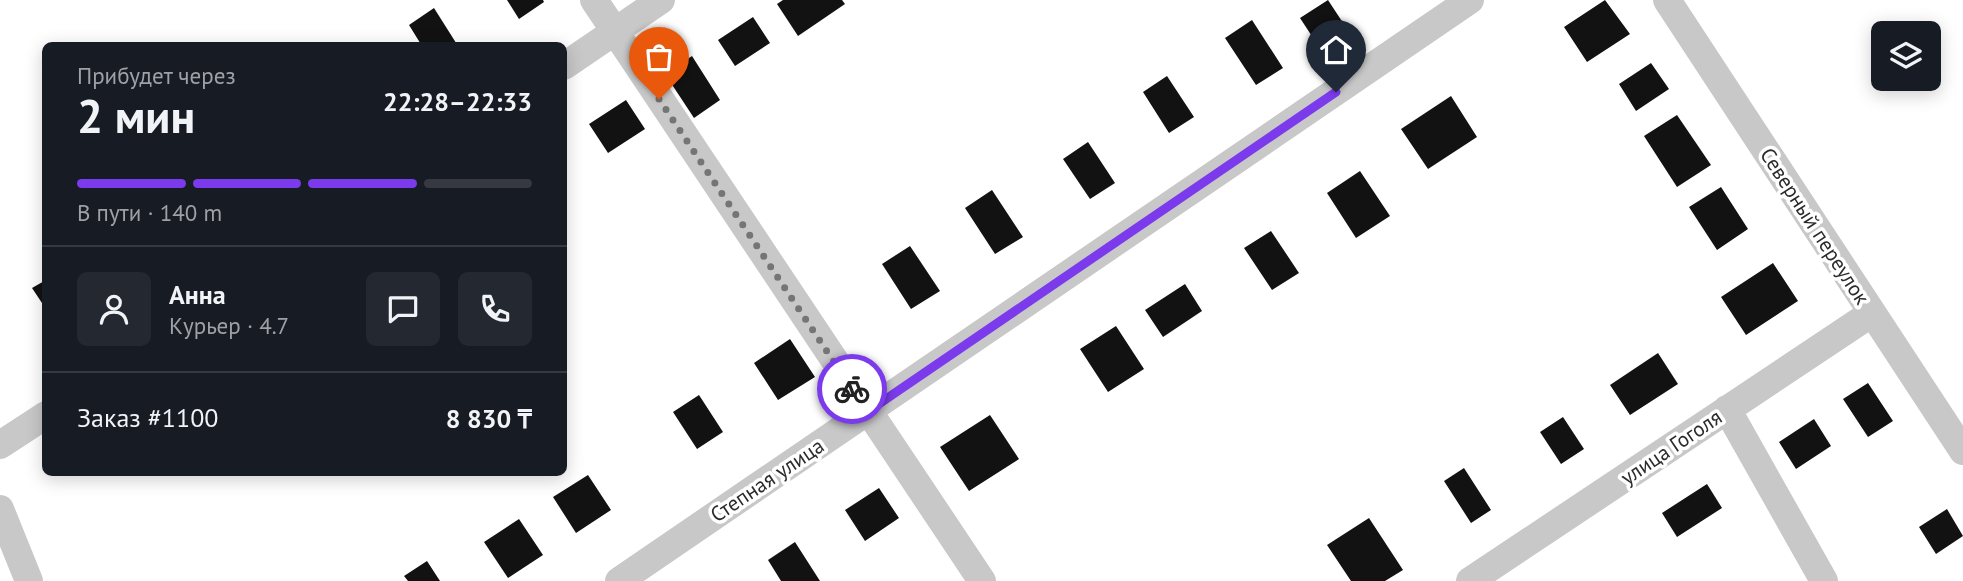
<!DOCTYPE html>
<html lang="ru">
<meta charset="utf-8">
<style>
:root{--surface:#171b24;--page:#242831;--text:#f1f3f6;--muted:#9ea1a6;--line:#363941;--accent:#7c3aed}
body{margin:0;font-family:"PT Sans",sans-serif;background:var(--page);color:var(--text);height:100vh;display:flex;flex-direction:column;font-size:26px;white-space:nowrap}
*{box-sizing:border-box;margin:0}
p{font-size:23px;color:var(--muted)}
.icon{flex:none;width:38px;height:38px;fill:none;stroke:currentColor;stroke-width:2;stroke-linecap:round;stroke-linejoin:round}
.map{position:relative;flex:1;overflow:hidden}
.drawer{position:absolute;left:42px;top:42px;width:525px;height:434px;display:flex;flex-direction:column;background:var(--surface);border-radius:10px;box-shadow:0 4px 18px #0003}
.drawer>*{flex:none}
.fabs{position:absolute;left:1871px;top:21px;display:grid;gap:14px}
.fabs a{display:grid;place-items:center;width:70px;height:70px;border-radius:10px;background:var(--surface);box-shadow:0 4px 18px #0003;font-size:35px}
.pin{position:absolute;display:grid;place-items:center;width:60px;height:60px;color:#fff;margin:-72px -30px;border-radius:50% 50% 50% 0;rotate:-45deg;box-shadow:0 0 7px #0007}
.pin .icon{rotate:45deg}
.courier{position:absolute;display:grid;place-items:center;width:70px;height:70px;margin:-35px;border:5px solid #7c3aed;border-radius:50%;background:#fff;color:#222;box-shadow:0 2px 9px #0007}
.summary em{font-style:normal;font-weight:800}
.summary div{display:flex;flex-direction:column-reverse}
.summary{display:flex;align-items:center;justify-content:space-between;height:119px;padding:0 35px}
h1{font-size:46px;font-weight:800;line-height:52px}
.bar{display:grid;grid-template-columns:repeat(4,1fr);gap:10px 7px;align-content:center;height:84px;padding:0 35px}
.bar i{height:9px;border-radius:5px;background:var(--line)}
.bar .active{background:var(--accent)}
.bar p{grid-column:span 4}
.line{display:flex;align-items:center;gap:18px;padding:0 35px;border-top:2px solid var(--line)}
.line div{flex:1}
.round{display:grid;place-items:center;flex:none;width:74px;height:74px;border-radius:10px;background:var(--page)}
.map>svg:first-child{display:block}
.building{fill:#121212}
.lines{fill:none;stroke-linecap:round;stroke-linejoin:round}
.street{stroke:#c8c8c8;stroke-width:28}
.done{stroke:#757575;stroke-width:7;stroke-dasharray:0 12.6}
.route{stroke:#7c3aed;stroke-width:9}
.labels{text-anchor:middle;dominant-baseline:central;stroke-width:7;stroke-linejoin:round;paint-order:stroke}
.street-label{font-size:21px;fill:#2b2b2b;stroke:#fff}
</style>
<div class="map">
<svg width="1963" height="581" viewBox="0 0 1963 581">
<rect width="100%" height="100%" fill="#fff"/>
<!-- building -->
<path class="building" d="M 507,0 L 543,0 L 544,2 L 519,19 Z
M 783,0 L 842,0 L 845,4 L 798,36 L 777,4 Z
M 1328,0 L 1349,32 L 1321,50 L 1300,18 Z
M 1605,0 L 1630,34 L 1587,62 L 1564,27 Z
M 434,8 L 458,46 L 422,46 L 409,25 Z
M 753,17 L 770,43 L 735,66 L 718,40 Z
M 1252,20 L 1283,68 L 1256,85 L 1225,38 Z
M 692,56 L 720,100 L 694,118 L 665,74 Z
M 1651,63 L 1669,89 L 1636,111 L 1619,84 Z
M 1167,76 L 1194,117 L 1169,133 L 1143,92 Z
M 1451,96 L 1477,137 L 1428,169 L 1401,129 Z
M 626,100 L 645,129 L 608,153 L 589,124 Z
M 1677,115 L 1711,165 L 1677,187 L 1644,136 Z
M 1088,142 L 1115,183 L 1090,199 L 1063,159 Z
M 1360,171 L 1390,216 L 1356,238 L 1327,193 Z
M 1721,187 L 1748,229 L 1717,250 L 1689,207 Z
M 992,190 L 1023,237 L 995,254 L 965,208 Z
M 1271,231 L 1299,273 L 1272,290 L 1244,248 Z
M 910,246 L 940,291 L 911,309 L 882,264 Z
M 1773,263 L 1798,301 L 1746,335 L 1721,297 Z
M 46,280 L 46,309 L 32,288 Z
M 1185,284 L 1202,311 L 1163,337 L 1145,310 Z
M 1116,326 L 1144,369 L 1108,392 L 1080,349 Z
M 790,339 L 815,377 L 778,400 L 754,363 Z
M 1658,353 L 1678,384 L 1630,415 L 1610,385 Z
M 1868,383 L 1893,421 L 1868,437 L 1843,399 Z
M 699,395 L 723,432 L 697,449 L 673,412 Z
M 990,415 L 1019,459 L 969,491 L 940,447 Z
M 1563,417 L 1584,449 L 1561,464 L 1540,432 Z
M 1814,419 L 1831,446 L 1796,469 L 1779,442 Z
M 1464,468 L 1491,510 L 1471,523 L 1444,481 Z
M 588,475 L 611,510 L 576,533 L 553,497 Z
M 1707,484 L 1722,508 L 1677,537 L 1662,513 Z
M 879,488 L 899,518 L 865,541 L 845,510 Z
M 1947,509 L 1963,536 L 1936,554 L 1919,527 Z
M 1369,518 L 1403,570 L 1385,581 L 1351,581 L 1327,545 Z
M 519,519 L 543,555 L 508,578 L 484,542 Z
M 795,542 L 820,581 L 781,581 L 768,560 Z
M 427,561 L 440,581 L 408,581 L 404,576 Z"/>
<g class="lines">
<!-- street -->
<path class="street" d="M 594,0 L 982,581
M 1667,0 L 1963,451
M 564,66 L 661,0
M 1727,409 L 1824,581
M 0,445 L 46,415
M 0,509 L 29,581
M 619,581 L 1470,0
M 1470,581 L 1872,313"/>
</g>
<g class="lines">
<!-- done -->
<path class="done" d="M 659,99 L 852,389"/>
<!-- route -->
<path class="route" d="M 852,389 L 867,412 L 1336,92"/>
</g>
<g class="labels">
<!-- street labels -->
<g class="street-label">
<text transform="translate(1815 226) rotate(57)">Северный переулок</text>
<text transform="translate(1671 447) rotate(-34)">улица Гоголя</text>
<text transform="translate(767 480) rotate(-34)">Степная улица</text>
</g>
</g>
</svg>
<div class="fabs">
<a><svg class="icon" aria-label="layers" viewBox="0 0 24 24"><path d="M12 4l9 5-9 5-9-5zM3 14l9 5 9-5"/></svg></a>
</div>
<div class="pin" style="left:659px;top:99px;background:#ea580c"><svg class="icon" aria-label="bag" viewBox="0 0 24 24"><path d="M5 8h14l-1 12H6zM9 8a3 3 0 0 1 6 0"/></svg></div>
<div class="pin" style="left:1336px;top:92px;background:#1f2937"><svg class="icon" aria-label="home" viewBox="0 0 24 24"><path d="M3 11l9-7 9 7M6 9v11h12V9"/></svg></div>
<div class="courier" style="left:852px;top:389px"><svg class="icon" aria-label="bike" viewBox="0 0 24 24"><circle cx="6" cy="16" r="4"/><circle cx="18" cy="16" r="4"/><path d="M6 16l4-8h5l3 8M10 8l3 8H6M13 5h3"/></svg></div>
<section class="drawer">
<div class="summary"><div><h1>2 мин</h1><p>Прибудет через</p></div><em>22:28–22:33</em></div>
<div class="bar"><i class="active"></i><i class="active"></i><i class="active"></i><i></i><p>В пути · 140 m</p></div>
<div class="line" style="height:126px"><a class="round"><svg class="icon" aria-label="person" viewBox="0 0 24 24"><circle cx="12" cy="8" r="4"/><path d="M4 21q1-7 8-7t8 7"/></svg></a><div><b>Анна</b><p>Курьер · 4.7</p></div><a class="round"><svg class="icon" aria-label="chat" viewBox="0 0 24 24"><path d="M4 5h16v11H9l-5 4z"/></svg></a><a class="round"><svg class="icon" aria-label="phone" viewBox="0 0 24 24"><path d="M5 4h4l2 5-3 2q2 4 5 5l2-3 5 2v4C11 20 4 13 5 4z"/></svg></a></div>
<div class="line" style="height:91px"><div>Заказ #1100</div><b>8 830 ₸</b></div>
</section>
</div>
